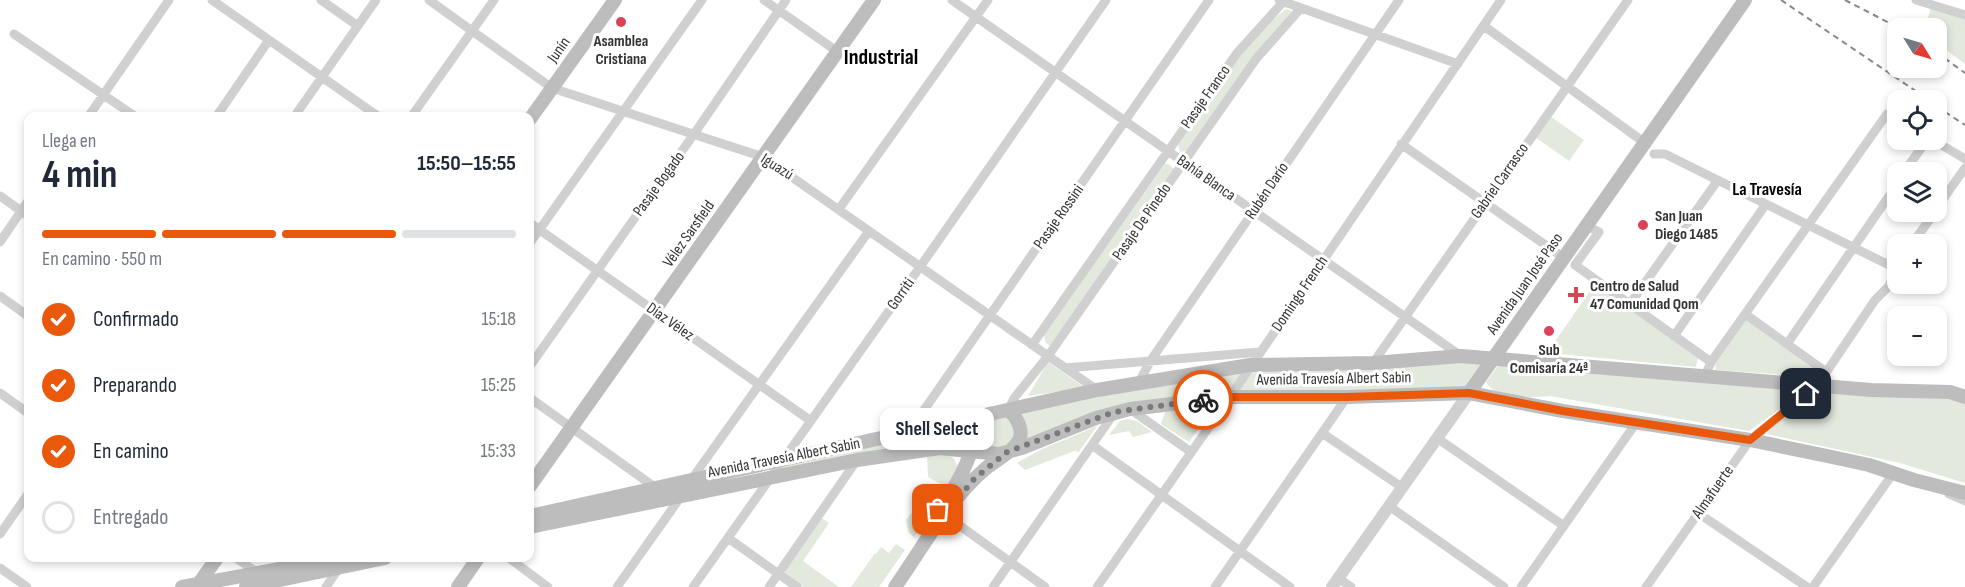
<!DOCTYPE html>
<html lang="es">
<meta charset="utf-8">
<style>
:root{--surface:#fff;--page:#f6f6f7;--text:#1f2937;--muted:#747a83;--line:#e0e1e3;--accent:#ea580c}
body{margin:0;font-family:"Sofia Sans Condensed",sans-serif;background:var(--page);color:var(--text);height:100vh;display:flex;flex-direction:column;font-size:22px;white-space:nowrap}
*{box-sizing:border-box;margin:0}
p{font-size:20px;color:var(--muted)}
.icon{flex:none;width:33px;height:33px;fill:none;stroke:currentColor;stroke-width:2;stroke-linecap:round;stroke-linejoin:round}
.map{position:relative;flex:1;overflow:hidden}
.side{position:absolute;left:24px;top:112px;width:510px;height:450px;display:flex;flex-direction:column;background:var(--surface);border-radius:12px;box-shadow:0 3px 9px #0003}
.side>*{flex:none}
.needle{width:39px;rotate:127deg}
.buttons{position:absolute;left:1887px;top:18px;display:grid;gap:12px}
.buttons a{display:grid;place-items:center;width:60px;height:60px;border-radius:12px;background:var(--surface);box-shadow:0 3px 9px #0003;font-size:30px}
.pin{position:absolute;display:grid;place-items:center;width:51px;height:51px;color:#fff;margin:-26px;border-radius:12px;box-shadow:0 3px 9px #0006}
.courier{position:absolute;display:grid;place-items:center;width:60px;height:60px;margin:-30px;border:4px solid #ea580c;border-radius:50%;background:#fff;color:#222;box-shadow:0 2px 8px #0007}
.bubble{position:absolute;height:42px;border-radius:12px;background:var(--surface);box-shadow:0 3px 9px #0003;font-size:20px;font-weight:700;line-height:42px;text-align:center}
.headline em{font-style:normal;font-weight:700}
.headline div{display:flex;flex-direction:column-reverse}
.headline{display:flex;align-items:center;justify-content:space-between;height:102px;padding:0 18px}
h1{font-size:39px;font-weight:700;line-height:45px}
.bar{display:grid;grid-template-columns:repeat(4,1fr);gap:9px 6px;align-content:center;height:72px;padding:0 18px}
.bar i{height:8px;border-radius:4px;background:var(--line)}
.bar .selected{background:var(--accent)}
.bar p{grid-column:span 4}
ol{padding:0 18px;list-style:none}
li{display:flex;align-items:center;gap:18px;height:66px}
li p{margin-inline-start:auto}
li .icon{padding:6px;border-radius:50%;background:var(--accent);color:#fff;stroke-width:4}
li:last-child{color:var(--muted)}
li i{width:33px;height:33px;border:3px solid var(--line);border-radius:50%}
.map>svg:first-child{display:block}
.green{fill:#e3e9dd}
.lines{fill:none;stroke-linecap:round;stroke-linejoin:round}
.minor{stroke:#d0d0d0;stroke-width:9}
.tertiary{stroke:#d0d0d0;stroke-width:12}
.secondary{stroke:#bdbdbd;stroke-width:14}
.rail{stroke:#888;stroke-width:2;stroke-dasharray:6 4.5;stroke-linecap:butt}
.done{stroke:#7a7a7a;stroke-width:6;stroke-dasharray:0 10.8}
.route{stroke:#ea580c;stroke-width:8}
.poi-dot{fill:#db4456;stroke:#fff;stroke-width:2}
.labels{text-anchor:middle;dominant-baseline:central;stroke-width:6;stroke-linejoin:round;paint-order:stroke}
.poi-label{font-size:16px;font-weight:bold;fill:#333;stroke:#fff}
.street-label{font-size:16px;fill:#333;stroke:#fff}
.neighbourhood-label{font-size:18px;font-weight:bold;fill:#000;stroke:#fff}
.district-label{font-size:22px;font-weight:bold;fill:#000;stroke:#fff}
</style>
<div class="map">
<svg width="1965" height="587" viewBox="0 0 1965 587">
<rect width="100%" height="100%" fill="#fff"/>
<!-- green -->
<path class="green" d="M 1932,4 L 1965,15 L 1965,64 L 1937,43 L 1936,28 L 1925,28 Z
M 1286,9 L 1292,11 L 1252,58 L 1186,151 L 1180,152 L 1178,144 L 1238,57 L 1271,21 Z
M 1550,116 L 1584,140 L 1569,161 L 1535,137 Z
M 1165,164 L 1169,164 L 1174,169 L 1053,345 L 1049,345 L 1045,342 L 1044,335 Z
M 1595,284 L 1698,358 L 1696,367 L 1547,353 Z
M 1746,320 L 1819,373 L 1817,377 L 1716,370 L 1715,364 Z
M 1494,357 L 1469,393 L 1347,397 L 1130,409 L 1022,448 L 971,450 L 772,477 L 782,461 L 1201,375 Z
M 1048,362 L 1085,388 L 1028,396 Z
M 1501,366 L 1793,390 L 1794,396 L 1791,401 L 1749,431 L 1550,396 C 1535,398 1492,398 1486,382 L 1497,367 Z
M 1820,389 L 1947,397 L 1965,403 L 1965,483 L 1900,463 L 1767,434 L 1769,429 Z
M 1205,404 L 1212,410 L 1189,442 L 1161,424 L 1166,409 Z
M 1127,419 L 1137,421 L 1152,432 L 1133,437 L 1129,431 L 1109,435 L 1120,421 Z
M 1097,426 L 1079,452 L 1074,451 L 1025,470 L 1017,463 L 1040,450 Z
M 927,454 C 944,454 952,450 958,468 L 948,488 L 928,477 Z
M 921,506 L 931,513 L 914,537 L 909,533 L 906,520 L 915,508 Z
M 820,517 L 829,523 L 803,561 L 839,587 L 803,587 L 785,574 L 785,567 Z
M 896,544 L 905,550 L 879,587 L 851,587 L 875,553 L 876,554 L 881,547 L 889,553 Z"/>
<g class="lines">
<!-- minor -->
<path class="minor" d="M 212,0 L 379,117
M 321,0 L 358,26
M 429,0 L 552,88 L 763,157 L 1097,390
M 764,0 L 838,52
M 952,0 L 1461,356
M 1279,0 L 1458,64
M 1916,0 L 1965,15
M 1484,26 L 1645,143
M 14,34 L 136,117
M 88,117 L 169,0
M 216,117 L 269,40
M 294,117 L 376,0
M 411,117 L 494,0
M 1933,140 L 1965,159
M 1401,144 L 1564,258
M 1654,154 L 1665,154 L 1895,268
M 1904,172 L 1927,140
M 0,196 L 28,216
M 839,209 L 988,0
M 1936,209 L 1965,168
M 530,223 L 811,421
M 1587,226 L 1599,232 L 1575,265 L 1711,362
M 0,242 L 28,201
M 530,243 L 702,0
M 1912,244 L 1935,212
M 0,296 L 28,316
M 1630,304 L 1718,180
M 1745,314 L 1826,372
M 1674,336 L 1766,204
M 1787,344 L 1898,183
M 1032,345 L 1237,53 L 1283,2
M 1373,363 L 1628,0
M 530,366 L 694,134 L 786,0
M 1065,368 L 1260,352
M 1705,376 L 1711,362 L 1887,114 L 1898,117
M 1138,384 L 1151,360 L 1399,0
M 0,393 L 28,413
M 530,398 L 656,488
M 1130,409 L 1191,452
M 1008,410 L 1015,397 L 1048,356 L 1256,59 L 1301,8
M 908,433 L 1209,0
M 1322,433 L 1403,488
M 1437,438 L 1564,526
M 1092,445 L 1290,587
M 691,480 L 869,231
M 1949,494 L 1965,501
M 1389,506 L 1504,587
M 938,510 L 1045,587
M 1698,513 L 1807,587
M 0,534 L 28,494
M 728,538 L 797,587
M 236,558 L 258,573
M 509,558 L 548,587
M 0,568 L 27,587
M 1338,578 L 1351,587
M 326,587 L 339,568
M 617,587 L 682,495
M 693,587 L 920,267 L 1106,0
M 769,587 L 857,460
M 993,587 L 1115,412
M 1097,587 L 1230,397 L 1501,0
M 1215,587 L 1347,397
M 1521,587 L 1636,423
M 1646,587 L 1750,440 L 1796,403 L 1812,385 L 1823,377 L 1875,300 L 1889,286 L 1898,265
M 1813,587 L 1894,472"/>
<!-- tertiary -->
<path class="tertiary" d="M 1332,587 L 1469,393"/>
<!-- secondary -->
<path class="secondary" d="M 530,119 L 615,0
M 1469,393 L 1745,0
M 530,486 L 874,0
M 947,498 C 963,476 972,451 980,425 L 983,420 L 992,414
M 530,516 L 1097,390 L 1250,365 L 1373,363 L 1461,356 L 1871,390 L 1950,392 L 1965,397
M 530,527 L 857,460 L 940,448 L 999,454 L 1007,452 L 1022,448 L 1096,418 L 1130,409 L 1230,397 L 1347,397 L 1469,393 L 1563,411 L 1750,440 L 1832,457 L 1869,465 L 1914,480 L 1965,493
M 197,586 L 217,558
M 182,587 L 339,558
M 246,587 L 385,558
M 458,587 L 478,558
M 895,587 C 923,547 948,501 985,469 C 996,460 1015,451 1020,438 C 1023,428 1016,416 1008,410"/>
<!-- rail -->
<path class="rail" d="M 1781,0 L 1929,100
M 1845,0 L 1899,28
M 1936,52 L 1965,73
M 1936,106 L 1965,125"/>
</g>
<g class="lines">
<!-- done -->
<path class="done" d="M 938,510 L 945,515 L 974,479 L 1007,452 L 1114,412 L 1203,400"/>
<!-- route -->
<path class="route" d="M 1203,400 L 1230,397 L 1347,397 L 1469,393 L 1563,411 L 1750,440 L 1806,394"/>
</g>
<!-- markers -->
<g class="poi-dot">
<circle cx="621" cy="22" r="6"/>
<circle cx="1643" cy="225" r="6"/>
<path d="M1573 286h6v6h6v6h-6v6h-6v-6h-6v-6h6z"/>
<circle cx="1549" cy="331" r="6"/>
</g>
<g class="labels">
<!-- poi labels -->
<g class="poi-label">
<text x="621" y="41">Asamblea<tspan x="621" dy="18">Cristiana</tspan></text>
<text x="1655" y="216" text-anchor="start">San Juan<tspan x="1655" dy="18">Diego 1485</tspan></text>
<text x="1590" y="286" text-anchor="start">Centro de Salud<tspan x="1590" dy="18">47 Comunidad Qom</tspan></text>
<text x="1549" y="350">Sub<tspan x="1549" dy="18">Comisaría 24ª</tspan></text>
</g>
<!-- street labels -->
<g class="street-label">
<text transform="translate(559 50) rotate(-55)">Junín</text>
<text transform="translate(1206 97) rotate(-55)">Pasaje Franco</text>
<text transform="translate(777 167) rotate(32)">Iguazú</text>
<text transform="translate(1206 178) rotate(35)">Bahía Blanca</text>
<text transform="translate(1500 181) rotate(-55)">Gabriel Carrasco</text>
<text transform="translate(659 184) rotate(-54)">Pasaje Bogado</text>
<text transform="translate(1267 191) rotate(-56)">Rubén Darío</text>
<text transform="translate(1059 217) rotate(-55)">Pasaje Rossini</text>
<text transform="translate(1142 222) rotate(-55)">Pasaje De Pinedo</text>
<text transform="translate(689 234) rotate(-55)">Vélez Sarsfield</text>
<text transform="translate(1525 284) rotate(-55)">Avenida Juan José Paso</text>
<text transform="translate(901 294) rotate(-55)">Gorriti</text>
<text transform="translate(1300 294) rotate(-56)">Domingo French</text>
<text transform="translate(670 322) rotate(35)">Díaz Vélez</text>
<text transform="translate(1334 379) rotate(-1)">Avenida Travesía Albert Sabin</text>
<text transform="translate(784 458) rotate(-11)">Avenida Travesía Albert Sabin</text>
<text transform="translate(1713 492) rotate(-55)">Almafuerte</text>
</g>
<!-- neighbourhood labels -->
<g class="neighbourhood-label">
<text x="1767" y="189">La Travesía</text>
</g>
<!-- district labels -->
<g class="district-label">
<text x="881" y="57">Industrial</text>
</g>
</g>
</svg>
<div class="buttons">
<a><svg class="needle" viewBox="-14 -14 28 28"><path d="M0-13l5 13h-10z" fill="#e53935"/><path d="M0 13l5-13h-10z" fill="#747a83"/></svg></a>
<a><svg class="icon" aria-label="locate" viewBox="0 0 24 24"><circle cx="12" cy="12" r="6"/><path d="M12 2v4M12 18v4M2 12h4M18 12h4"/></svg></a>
<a><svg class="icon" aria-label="layers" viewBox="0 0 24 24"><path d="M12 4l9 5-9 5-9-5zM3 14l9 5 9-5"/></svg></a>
<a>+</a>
<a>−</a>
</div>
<div class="pin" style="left:938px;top:510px;background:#ea580c"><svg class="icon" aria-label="bag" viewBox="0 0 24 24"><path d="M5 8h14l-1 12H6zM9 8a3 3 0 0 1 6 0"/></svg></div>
<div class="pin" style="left:1806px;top:394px;background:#1f2937"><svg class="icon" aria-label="home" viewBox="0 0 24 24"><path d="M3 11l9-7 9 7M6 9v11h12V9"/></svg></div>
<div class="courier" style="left:1203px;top:400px"><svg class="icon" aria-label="bike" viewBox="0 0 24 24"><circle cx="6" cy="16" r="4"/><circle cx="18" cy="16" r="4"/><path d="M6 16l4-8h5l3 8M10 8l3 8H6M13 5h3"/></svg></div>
<div class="bubble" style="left:880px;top:408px;width:114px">Shell Select</div>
<section class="side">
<div class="headline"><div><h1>4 min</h1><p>Llega en</p></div><em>15:50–15:55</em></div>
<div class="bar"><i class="selected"></i><i class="selected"></i><i class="selected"></i><i></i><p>En camino · 550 m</p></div>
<ol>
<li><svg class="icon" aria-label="check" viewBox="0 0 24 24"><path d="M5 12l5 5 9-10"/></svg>Confirmado<p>15:18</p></li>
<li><svg class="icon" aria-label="check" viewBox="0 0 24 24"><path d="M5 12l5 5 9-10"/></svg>Preparando<p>15:25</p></li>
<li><svg class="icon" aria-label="check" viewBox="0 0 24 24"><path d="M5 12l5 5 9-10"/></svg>En camino<p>15:33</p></li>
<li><i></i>Entregado</li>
</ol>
</section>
</div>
